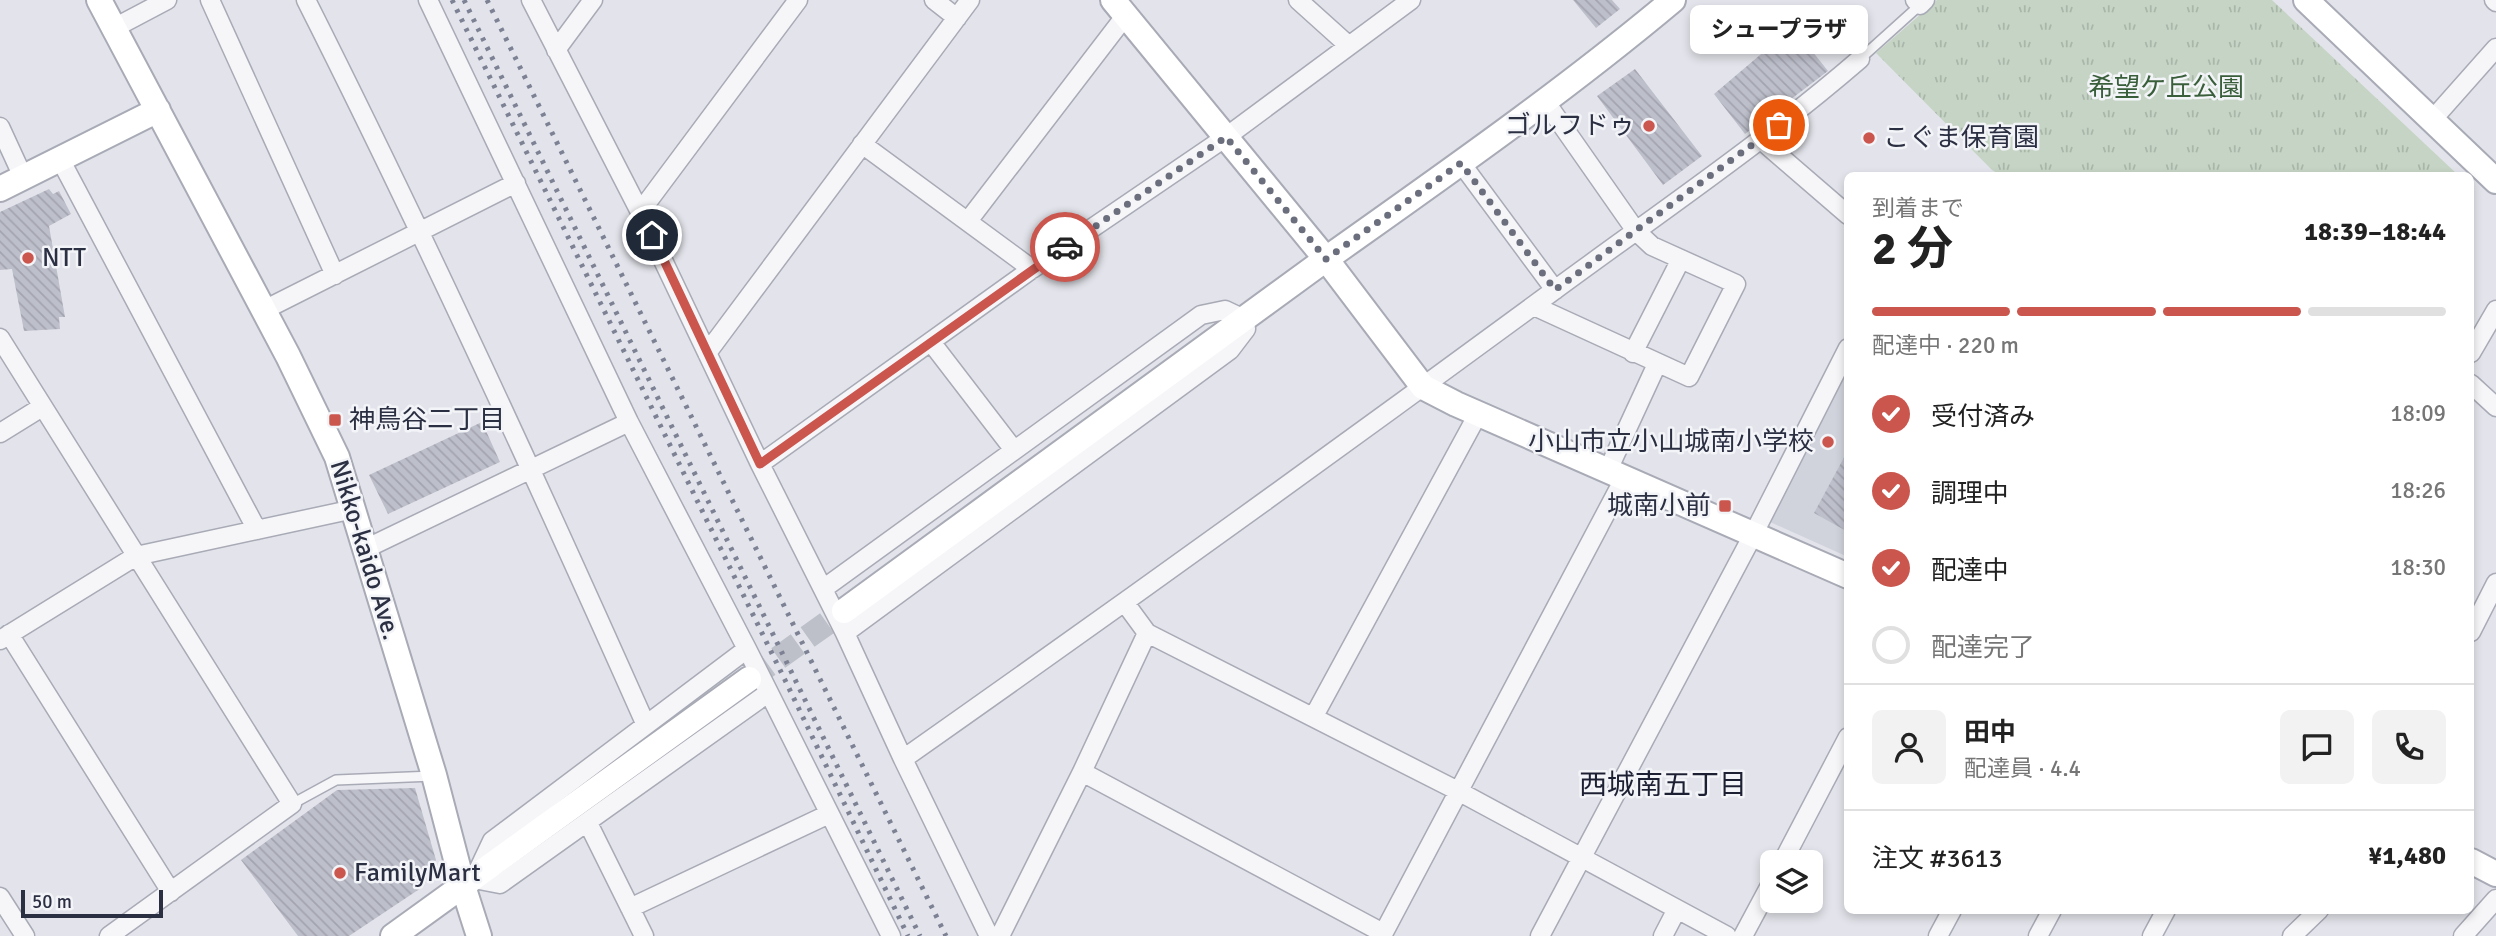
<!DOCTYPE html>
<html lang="ja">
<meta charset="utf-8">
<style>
:root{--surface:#fff;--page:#f2f2f2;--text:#222;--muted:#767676;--line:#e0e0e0;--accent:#ca564e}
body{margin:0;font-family:Signika,"Noto Sans JP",sans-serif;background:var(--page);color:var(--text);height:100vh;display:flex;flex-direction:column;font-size:26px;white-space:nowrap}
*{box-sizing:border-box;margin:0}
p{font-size:23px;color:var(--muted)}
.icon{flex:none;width:38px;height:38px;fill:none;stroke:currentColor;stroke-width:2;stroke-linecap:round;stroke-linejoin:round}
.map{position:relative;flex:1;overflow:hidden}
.details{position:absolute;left:1844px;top:172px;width:630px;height:742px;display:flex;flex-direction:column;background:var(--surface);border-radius:10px;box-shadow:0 4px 10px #0003}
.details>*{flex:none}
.buttons{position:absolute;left:1760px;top:850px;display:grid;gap:14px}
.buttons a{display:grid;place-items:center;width:63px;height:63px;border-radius:10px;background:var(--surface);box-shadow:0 4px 10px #0003;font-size:35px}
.scale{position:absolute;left:21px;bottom:18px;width:142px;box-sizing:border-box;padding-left:7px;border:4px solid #2b2f42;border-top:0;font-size:19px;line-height:24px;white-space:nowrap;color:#2b2f42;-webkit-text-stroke:5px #f3f4f8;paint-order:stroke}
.pin{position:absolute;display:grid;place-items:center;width:60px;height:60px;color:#fff;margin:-30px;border:4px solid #fff;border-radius:50%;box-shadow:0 2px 7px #0007}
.courier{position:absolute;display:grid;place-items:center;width:70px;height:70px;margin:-35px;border:5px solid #ca564e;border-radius:50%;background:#fff;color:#222;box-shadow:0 2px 9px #0007}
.bubble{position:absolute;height:49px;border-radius:10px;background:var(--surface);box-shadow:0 4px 10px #0003;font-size:23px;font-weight:700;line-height:49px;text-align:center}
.overview em{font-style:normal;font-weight:700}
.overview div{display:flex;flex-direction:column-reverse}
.overview{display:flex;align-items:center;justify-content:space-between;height:119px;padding:0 28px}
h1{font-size:46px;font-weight:700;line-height:52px}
.bar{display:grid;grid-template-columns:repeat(4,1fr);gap:10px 7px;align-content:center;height:84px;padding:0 28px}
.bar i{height:9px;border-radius:5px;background:var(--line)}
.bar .active{background:var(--accent)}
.bar p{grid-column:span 4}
.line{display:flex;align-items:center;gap:18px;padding:0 28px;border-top:2px solid var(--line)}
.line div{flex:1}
.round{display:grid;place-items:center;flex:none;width:74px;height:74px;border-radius:10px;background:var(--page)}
ol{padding:0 28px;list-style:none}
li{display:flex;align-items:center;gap:21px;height:77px}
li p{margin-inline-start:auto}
li .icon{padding:7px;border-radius:50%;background:var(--accent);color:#fff;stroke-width:4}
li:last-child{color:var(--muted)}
li i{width:38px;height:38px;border:4px solid var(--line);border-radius:50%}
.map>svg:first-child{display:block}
.built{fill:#d1d3dc}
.park{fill:url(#park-tufts)}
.building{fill:url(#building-back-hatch)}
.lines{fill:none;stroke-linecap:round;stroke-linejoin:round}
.secondary-tunnel{stroke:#bec0c9;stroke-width:24;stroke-dasharray:24 12;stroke-linecap:butt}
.lane-casing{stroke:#a8aab5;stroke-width:12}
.street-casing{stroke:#a8aab5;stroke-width:21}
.secondary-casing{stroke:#a8aab5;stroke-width:28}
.lane{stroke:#f6f6f9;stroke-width:9}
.street{stroke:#f6f6f9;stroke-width:18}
.secondary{stroke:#fff;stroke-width:24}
.rail{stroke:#7d8194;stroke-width:5;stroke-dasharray:3.5 7;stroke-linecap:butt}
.done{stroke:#6b6e7d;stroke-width:7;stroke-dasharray:0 12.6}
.route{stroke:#ca564e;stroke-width:9}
.poi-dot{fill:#ca564e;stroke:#f3f4f8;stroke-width:2.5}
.labels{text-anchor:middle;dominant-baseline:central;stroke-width:5;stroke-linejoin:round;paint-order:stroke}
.park-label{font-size:26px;fill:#395e3a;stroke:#f3f4f8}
.poi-label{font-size:26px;fill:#2b2f42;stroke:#f3f4f8;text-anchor:start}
.street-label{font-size:26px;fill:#2b2f42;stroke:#f3f4f8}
.neighbourhood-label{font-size:28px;fill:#1d2033;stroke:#f3f4f8}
</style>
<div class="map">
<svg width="2496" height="936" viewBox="0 0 2496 936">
<defs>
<pattern id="park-tufts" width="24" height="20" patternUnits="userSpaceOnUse" patternTransform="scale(1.75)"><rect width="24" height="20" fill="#c5d4c4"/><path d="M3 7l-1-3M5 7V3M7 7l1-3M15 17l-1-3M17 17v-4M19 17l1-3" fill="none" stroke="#a9b6aa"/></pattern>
<pattern id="building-back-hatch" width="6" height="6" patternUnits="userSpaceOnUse" patternTransform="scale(1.75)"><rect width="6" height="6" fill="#bdbfca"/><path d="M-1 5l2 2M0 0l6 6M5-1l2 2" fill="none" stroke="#a3a4af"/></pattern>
</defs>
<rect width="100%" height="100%" fill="#e3e4eb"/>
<!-- built -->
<path class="built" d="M 1848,363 L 1848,557 L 1770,522 Z"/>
<!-- park -->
<path class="park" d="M 1937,0 L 2272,0 L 2457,174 L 2000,175 L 1992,170 L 1876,53 Z"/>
<!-- building -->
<path class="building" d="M 1573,0 L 1612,0 L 1620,9 L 1596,28 Z
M 1793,27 L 1828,71 L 1745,134 L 1714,94 Z
M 1635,69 L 1702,156 L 1663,185 L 1597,96 Z
M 49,189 L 53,194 L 59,191 L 71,214 L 49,226 L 65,317 L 59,317 L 60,329 L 24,331 L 12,269 L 0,270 L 0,212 Z
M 482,422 L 500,462 L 388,514 L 369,475 Z
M 1848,450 L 1848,532 L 1814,513 Z
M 415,788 L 436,860 L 424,886 L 349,936 L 298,936 L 241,860 L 337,790 Z"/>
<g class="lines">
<!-- secondary-tunnel -->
<path class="secondary-tunnel" d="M 749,679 L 844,611"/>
<defs>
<path id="lane" d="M 1860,59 L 1920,5
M 292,804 L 336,780 L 433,776"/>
<path id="street" d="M 210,0 L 335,275
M 306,0 C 426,238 537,480 645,723
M 428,0 L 629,422 L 747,649 L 891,936
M 531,0 L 640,212 L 760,464 L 845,633 L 903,759 C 1122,605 1340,448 1556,289 C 1658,214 1764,142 1860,59
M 934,0 L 957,18
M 1298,0 L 1348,45
M 1915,0 L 1920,5 L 1925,0
M 2494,0 L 2496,2
M 114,28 L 167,0
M 556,50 L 593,0
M 2433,119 L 2496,48
M 0,127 L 23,177
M 1760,139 L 1848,215
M 862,144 L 1032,269
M 60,159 L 257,530
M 1461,163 L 1555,290
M 640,212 L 798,0
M 968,221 L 1126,15
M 1534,306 L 1689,377 L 1736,284 L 1652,246 L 1636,231 L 1545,101
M 264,310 L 516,183
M 0,338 L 292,804 L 109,936
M 931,342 L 1014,450
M 707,353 L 970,0
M 1633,353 L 1681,259
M 2471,353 L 2496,310
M 2471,384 L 2496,407
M 0,433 L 42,407
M 760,464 L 1032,269 L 1226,137 L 1411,0
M 1608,470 L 1657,364
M 365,549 L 629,422
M 823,589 L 1201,315 L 1225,310 L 1244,319 L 1246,329 L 1230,350 L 845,633
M 1125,603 L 1147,633 L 1458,791 L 1727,936
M 2471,632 L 2496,583
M 9,634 L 171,892
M 0,640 L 136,556 L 354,509
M 747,649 L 492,841 L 474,879 L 500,884 L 768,693
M 1314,716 L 1478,414
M 903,759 L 989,936
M 1082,772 L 1383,933
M 588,823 L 644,936
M 1782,863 L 1848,737
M 0,897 L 25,936
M 630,908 L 829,814
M 1000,936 L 1082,772 L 1147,633
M 1382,936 L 1625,477
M 1540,936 L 1754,533 L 1848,348
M 1663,936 L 1677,909
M 1743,936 L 1773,880
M 1938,936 L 1952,910
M 2038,936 L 2052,910
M 2152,936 L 2166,910
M 2292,936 L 2319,910
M 2463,936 L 2496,899"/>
<path id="secondary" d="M 99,0 L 288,356 L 337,457 L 434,775 L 463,886 L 479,936
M 1113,0 L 1326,259 L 1423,387 L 1456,404 L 1848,576
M 2306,0 L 2496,181
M 0,189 L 158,110
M 844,611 C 1005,494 1165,375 1326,259 C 1444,175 1562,93 1673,0
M 2471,861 L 2496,874
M 393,936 L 749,679"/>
</defs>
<!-- lane casing -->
<use href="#lane" class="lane-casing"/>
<!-- street casing -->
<use href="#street" class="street-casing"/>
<!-- secondary casing -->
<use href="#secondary" class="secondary-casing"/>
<!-- lane -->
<use href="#lane" class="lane"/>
<!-- street -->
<use href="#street" class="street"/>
<!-- secondary -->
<use href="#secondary" class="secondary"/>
<!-- rail -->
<path class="rail" d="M 452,0 L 785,680 L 908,936
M 464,0 L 920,936
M 487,0 L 946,936"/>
</g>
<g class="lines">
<!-- done -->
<path class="done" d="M 1065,247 L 1226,137 L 1326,259 L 1461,163 L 1555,290 L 1779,125"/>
<!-- route -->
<path class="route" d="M 652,235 L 760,464 L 1065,247"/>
</g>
<!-- markers -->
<g class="poi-dot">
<circle cx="1649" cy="126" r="7"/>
<circle cx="1869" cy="138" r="7"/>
<circle cx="28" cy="258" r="7"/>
<rect x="328" y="413" width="14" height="14" rx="3.5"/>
<circle cx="1828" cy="442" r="7"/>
<rect x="1718" y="499" width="14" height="14" rx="3.5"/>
<circle cx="340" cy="873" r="7"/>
</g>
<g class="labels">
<!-- park labels -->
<g class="park-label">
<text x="2166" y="88">希望ケ丘公園</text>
</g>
<!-- poi labels -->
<g class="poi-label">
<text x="1635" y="126" text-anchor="end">ゴルフドゥ</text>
<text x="1883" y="138">こぐま保育園</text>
<text x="42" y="258">NTT</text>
<text x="349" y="420">神鳥谷二丁目</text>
<text x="1814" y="442" text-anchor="end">小山市立小山城南小学校</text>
<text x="1711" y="506" text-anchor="end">城南小前</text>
<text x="354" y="873">FamilyMart</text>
</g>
<!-- street labels -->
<g class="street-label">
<text transform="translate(365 550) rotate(73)">Nikko-kaido Ave.</text>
</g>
<!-- neighbourhood labels -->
<g class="neighbourhood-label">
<text x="1663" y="785">西城南五丁目</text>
</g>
</g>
</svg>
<div class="buttons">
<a><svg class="icon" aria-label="layers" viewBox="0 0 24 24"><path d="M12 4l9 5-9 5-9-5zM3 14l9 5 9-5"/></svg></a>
</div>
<div class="scale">50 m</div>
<div class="pin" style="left:1779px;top:125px;background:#ea580c"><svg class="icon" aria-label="bag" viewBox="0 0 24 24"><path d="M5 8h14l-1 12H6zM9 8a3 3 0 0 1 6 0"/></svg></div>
<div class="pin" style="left:652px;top:235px;background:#1f2937"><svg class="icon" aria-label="home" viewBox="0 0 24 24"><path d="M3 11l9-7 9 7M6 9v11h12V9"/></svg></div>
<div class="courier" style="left:1065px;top:247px"><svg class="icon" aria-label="car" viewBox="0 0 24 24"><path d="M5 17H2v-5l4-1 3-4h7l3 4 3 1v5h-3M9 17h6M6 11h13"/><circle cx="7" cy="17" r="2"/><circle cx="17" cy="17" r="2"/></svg></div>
<div class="bubble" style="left:1690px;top:5px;width:178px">シュープラザ</div>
<section class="details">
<div class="overview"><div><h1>2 分</h1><p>到着まで</p></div><em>18:39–18:44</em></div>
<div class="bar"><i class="active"></i><i class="active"></i><i class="active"></i><i></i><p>配達中 · 220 m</p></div>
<ol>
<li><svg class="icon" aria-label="check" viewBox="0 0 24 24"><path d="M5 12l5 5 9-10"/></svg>受付済み<p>18:09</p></li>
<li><svg class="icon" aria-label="check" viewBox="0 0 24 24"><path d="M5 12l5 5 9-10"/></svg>調理中<p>18:26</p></li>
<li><svg class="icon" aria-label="check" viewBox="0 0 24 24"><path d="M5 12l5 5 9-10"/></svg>配達中<p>18:30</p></li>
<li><i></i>配達完了</li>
</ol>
<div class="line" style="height:126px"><a class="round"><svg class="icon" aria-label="person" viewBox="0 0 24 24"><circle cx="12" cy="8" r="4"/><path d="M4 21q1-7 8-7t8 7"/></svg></a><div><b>田中</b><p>配達員 · 4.4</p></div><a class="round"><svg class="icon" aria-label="chat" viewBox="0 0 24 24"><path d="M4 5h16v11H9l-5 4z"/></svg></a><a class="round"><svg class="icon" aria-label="phone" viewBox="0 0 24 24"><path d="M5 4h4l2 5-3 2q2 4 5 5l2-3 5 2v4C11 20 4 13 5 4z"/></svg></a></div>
<div class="line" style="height:91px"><div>注文 #3613</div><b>¥1,480</b></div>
</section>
</div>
